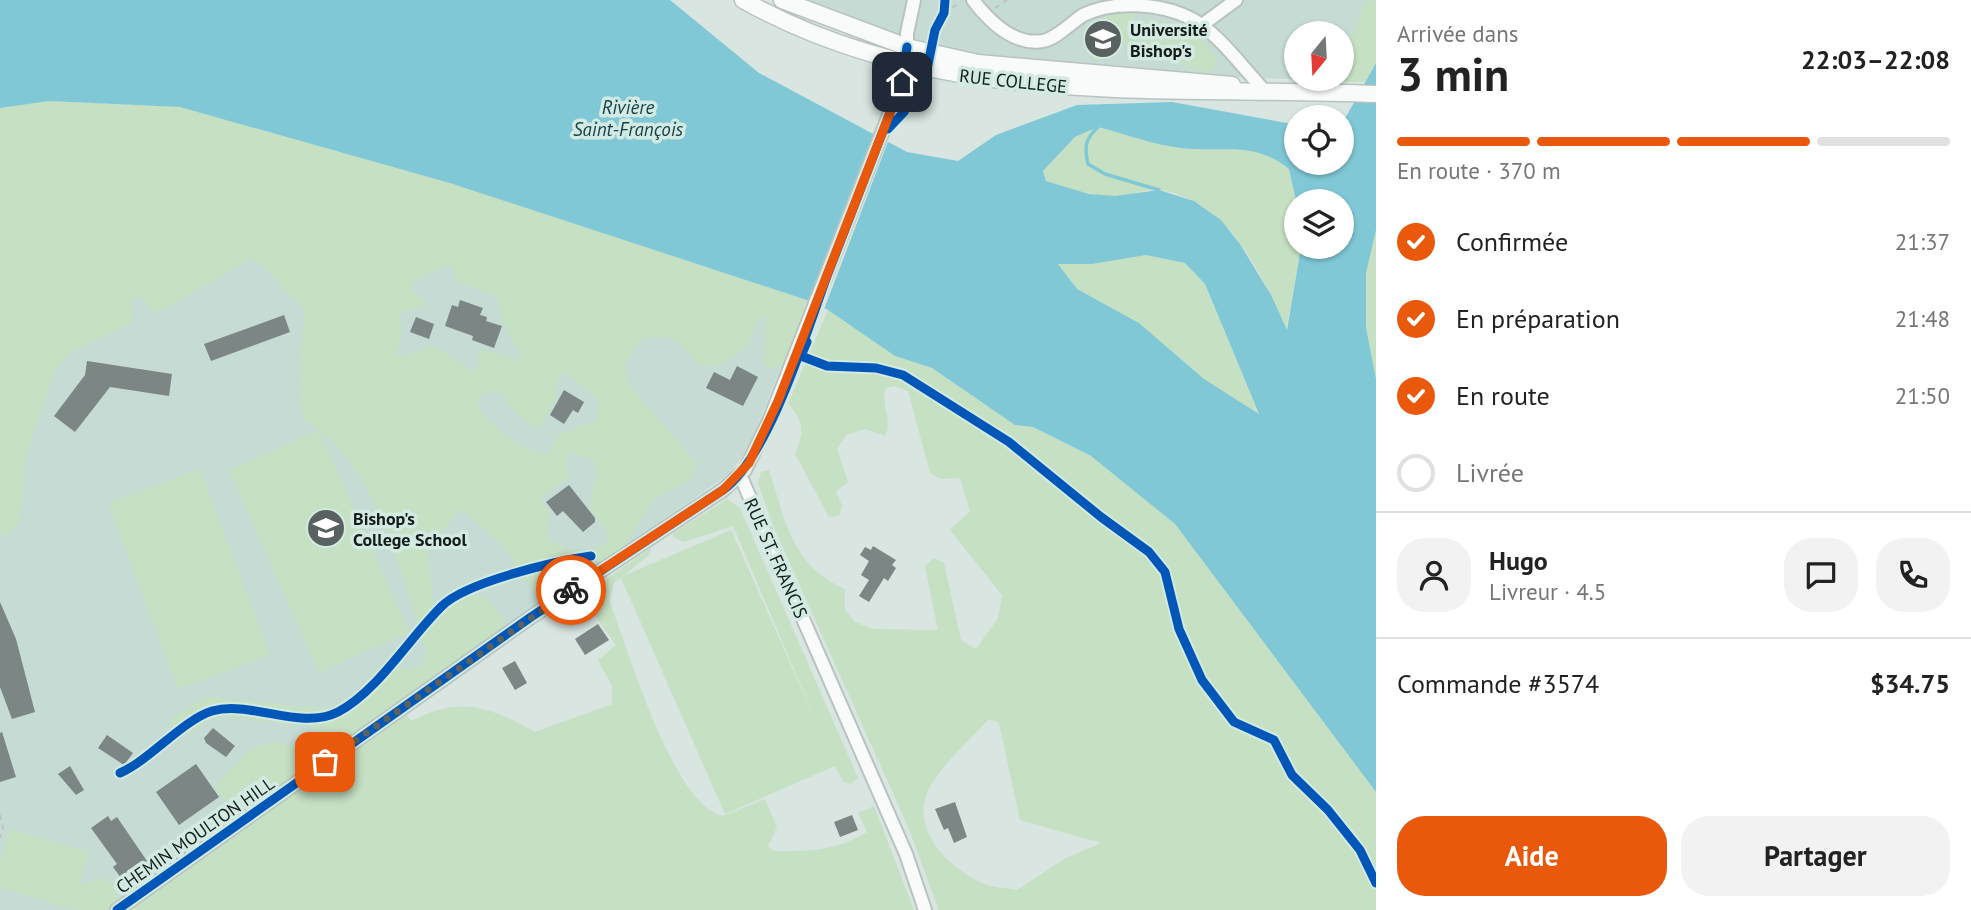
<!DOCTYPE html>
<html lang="fr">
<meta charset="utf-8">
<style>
:root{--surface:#fff;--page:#f2f2f2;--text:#222;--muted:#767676;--line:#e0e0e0;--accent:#ea580c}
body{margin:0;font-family:"PT Sans",sans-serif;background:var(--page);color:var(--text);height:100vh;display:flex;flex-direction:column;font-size:26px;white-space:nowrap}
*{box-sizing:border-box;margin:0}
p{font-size:23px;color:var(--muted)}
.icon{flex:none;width:38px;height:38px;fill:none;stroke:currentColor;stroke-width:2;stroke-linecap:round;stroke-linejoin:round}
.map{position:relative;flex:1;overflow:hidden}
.sheet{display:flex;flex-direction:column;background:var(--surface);width:595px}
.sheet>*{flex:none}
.needle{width:46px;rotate:198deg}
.tools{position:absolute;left:1284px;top:21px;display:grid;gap:14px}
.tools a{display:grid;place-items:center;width:70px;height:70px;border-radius:50%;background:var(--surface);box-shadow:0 2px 5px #0004;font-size:35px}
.pin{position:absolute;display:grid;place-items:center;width:60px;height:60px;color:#fff;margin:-30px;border-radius:14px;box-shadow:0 4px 10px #0006}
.courier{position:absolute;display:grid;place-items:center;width:70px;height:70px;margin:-35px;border:5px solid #ea580c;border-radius:50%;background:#fff;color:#222;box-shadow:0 2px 9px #0007}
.head em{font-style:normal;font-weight:700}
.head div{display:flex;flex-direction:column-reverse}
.head{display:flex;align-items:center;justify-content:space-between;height:119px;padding:0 21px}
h1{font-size:46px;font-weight:700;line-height:52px}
.bar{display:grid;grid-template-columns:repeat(4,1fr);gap:10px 7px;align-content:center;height:84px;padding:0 21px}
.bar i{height:9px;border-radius:5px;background:var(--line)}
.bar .selected{background:var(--accent)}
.bar p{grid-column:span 4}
.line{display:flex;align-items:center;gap:18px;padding:0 21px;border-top:2px solid var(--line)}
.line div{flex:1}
.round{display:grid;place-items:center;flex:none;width:74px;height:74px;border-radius:28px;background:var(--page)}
ol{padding:0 21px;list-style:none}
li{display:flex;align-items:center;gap:21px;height:77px}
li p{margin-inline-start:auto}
li .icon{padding:7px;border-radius:50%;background:var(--accent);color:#fff;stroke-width:4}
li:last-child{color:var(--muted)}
li i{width:38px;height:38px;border:4px solid var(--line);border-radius:50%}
.action{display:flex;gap:14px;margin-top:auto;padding:14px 21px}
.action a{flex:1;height:80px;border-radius:28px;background:var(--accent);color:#fff;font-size:28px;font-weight:700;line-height:80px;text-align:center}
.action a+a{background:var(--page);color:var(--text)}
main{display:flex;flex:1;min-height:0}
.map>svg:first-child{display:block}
.built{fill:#c5dbd4;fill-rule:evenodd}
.green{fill:#c6e0c3;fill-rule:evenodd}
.water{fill:#80c8d6;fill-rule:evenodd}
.pier{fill:#d8e5e1}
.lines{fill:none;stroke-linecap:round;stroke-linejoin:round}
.stream{stroke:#80c8d6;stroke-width:3.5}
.building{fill:#7c8684}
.minor-casing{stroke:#b8c3bf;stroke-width:16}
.major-casing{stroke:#b8c3bf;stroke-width:19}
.path{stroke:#bec3c1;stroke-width:2;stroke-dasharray:5 5;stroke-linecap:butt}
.minor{stroke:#f9fbfa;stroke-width:12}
.major{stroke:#f9fbfa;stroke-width:16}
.cycleway-casing{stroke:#d3eae3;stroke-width:13}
.cycleway{stroke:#0057b8;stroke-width:9}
.done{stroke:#596260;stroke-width:7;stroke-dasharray:0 12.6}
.route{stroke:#ea580c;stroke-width:9}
.labels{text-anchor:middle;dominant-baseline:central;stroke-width:7;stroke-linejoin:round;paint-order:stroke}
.poi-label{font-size:18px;font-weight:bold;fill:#141c1a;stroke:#d3eae3;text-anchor:start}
.street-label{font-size:18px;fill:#141c1a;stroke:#d3eae3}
.water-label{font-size:19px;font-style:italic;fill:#133f49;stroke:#d3eae3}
</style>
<main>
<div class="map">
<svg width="1376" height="910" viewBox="0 0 1376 910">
<rect width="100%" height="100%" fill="#d8e5e1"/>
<!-- built -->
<path class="built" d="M 796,0 L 1376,0 L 1376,63 L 1365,82 L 1236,77 L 993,58 L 881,31 ZM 1297,33 L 1342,33 L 1342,79 L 1297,79 Z
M 0,108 L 453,184 L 807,300 L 757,427 L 743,456 L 729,474 L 107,910 L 0,910 Z"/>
<!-- green -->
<path class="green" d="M 1370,0 L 1376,0 L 1376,63 L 1365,82 L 1336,82 L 1335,79 L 1342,79 L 1342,39 L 1355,32 L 1364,4 Z
M 1133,12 L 1134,21 C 1166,18 1204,30 1217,61 L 1213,70 L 1205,73 L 1160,58 L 1149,48 L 1116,43 L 1097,61 L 1091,58 L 1082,43 L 1089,39 L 1083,28 L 1110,15 Z
M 49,101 L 181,107 L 453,184 L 807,300 L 782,367 L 768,368 L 764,363 L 766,319 L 763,316 L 756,322 L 748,347 L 716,367 L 698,364 C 677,338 673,331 639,341 L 625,364 L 630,386 L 697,464 L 689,481 L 655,498 L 624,547 L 547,599 L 538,598 L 502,545 L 461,510 L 458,511 L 428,552 L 433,602 L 442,610 L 466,593 C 487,597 499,606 506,627 L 237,818 L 215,787 L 216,784 L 249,750 L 273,742 C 297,745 289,752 317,741 L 319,731 L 313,727 L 227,717 L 214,718 L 188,735 L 171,731 L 169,724 L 174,716 L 206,697 L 327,709 L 344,700 L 365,697 L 395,669 L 416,668 L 423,664 L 426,651 C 403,578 375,460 304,420 C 294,384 301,348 305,311 L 262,264 L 249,260 L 163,310 L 152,313 L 143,297 L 131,300 L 133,323 L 73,351 L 55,370 L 26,455 L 20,521 L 7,535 L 0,535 L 0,108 ZM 447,265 L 453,269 L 455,281 L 498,297 L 502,321 L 522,358 L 520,361 L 479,348 L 478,368 L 474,372 L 436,347 L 430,346 L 404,357 L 396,354 L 402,330 L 399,317 L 404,311 L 424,307 L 426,302 L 412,290 L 411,283 ZM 567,373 L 599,401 L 596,421 L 561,433 L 547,455 C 518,448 494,430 477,404 L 483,393 L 500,391 L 509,407 L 538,431 L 558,395 L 554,390 L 560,375 ZM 570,453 L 594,460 L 597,474 L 589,507 L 606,530 L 608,541 C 586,557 568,553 547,537 L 550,513 L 540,499 L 570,476 L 564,462 Z
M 1098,127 C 1125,134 1154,145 1181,148 C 1224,153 1253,140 1289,168 L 1297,205 L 1297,247 L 1301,247 L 1286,331 C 1262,274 1230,202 1161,190 C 1146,188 1129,196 1113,196 C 1090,196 1068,188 1046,181 L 1043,171 L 1075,137 Z
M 1376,230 L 1376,379 C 1363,335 1357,274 1376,230 Z
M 1146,255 L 1185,263 L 1205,284 L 1259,415 L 1204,379 L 1139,323 L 1077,289 L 1057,263 L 1092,264 Z
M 828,310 L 895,356 L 932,368 L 1015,425 L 1033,427 L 1091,456 L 1175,524 L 1376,792 L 1376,910 L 939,910 L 909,829 L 774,528 L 758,483 L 761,472 L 769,470 C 786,522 791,565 845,589 L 845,610 L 855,622 L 873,629 L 938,630 L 925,566 L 934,558 L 944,563 L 961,640 L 976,649 L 998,618 L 1002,595 L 950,530 L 970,511 L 960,478 L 941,479 L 930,473 L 908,391 L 895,386 L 886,388 C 880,403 893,421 885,436 L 865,429 L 846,435 L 837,449 L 848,482 L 836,491 L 842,506 L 839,516 L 829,517 L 795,454 C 804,433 805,422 788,404 ZM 989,719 L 999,723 L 1020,820 L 1101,843 L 1066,858 L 1017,890 C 1007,888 994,888 985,884 C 953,871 915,836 925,799 C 931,774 971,739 989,719 Z
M 319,430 L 409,632 L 319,672 L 229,470 Z
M 200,469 L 270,655 L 178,689 L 108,503 Z
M 727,499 L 740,508 L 858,778 L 850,784 L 843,781 L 835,766 L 725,814 L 621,578 L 614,583 L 609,600 C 627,645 673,807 723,816 L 765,799 L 777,827 L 768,846 L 773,851 C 811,851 833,852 867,832 L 858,813 L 874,806 L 914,910 L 129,910 L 407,715 L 411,721 C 460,695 490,707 535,732 L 612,704 L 612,686 L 598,660 L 616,645 L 581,597 L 652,547 L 649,555 L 623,576 L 731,530 L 820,730 L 733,526 L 684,542 L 673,537 L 674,533 Z
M 10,829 L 89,852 L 79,885 L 104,878 L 114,885 L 120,901 L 107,910 L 74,910 L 77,892 L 72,909 L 0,888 L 0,861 Z"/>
<!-- water -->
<path class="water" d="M 0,0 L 670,0 L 759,73 L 907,152 L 958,161 L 996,135 L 1077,105 L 1172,102 L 1287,123 L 1297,129 L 1297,163 L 1342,163 L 1342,124 L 1376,63 L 1376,230 L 1366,273 L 1366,328 L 1376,379 L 1376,792 L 1175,524 L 1091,456 L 1033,427 L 1015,425 L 932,368 L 895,356 L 828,310 L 807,300 L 453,184 L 180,107 L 49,101 L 0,108 ZM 1098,127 C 1125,134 1154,145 1181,148 C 1224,153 1253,140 1289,169 L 1297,205 L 1297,201 L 1342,201 L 1342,247 L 1301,247 L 1287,330 L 1271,295 L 1240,244 L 1221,220 L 1194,201 L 1159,190 L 1115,196 L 1089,194 L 1046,181 L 1043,171 L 1075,137 ZM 1146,255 L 1185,263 L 1205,284 L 1259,414 L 1204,379 L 1139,323 L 1077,289 L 1058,264 L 1092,264 Z"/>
<!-- pier -->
<path class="pier" d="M 875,132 L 889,139 L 823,312 L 809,305 Z"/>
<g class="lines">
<!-- stream -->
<path class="stream" d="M 1098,127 C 1085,139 1084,147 1088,164 L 1105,174 L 1159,190"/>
</g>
<!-- building -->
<path class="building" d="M 460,300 L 483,308 L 480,315 L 487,317 L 486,321 L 502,326 L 494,348 L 472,340 L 473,336 L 445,326 L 452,305 L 458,307 Z
M 284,315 L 290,332 L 211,361 L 204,344 Z
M 416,317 L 434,324 L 429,339 L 410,332 Z
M 87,361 L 172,374 L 169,396 L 110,387 L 75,432 L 54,416 L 85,375 Z
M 737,366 L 758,377 L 743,406 L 706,388 L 714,372 L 730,380 Z
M 564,390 L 584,402 L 578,413 L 573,410 L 564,424 L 550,415 Z
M 569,485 L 595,518 L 595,522 L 583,532 L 563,511 L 557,516 L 546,502 Z
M 873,546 L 896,560 L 892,565 L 896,568 L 888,581 L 884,578 L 869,602 L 859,596 L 869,580 L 861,575 L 869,561 L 860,555 L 865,547 L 871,550 Z
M 0,602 L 16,639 L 35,712 L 12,719 L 0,687 Z
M 598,624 L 609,640 L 585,655 L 575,639 Z
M 515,661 L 527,683 L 515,690 L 502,668 Z
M 213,728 L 235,746 L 226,757 L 206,743 L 204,738 Z
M 2,732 L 16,777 L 0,782 L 0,733 Z
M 107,735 L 133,753 L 124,765 L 98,748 Z
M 196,764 L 219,797 L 179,825 L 156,792 Z
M 70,766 L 84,790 L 76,795 L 58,774 Z
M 955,802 L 967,837 L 954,843 L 948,828 L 944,830 L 935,809 Z
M 852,815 L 858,830 L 840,837 L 834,822 Z
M 108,816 L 111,821 L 117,817 L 149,864 L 129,881 L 128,879 L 124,882 L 113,867 L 117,864 L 91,828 Z"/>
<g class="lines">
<defs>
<path id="minor" d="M 973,0 C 989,21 1013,46 1043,41 C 1057,38 1071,23 1083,15 C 1114,0 1161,3 1192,19 C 1219,34 1242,67 1264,90
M 1202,25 L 1236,0
M 740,475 L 906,854 L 925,910
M 117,910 L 531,617 L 723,490 L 745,470 L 769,421 L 902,82 L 907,64 L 907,33 L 914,0"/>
<path id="major" d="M 743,0 C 941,111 1159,85 1376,94
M 782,0 L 907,47 L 978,63 L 1232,85"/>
</defs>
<!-- minor casing -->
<use href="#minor" class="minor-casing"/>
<!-- major casing -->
<use href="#major" class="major-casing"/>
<!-- path -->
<path class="path" d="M 995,8 L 1007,0
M 944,13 L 960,2
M 0,815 L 3,828 L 0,838"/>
<!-- minor -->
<use href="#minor" class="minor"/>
<!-- major -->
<use href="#major" class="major"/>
<defs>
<path id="cycleway" d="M 888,129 L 904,112 L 915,89 L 924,84 L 935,30 L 944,13 L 945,0
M 807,342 L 801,356 L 827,366 L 876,368 L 903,375 L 1009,442 L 1101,517 L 1149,552 L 1165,572 L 1179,629 L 1202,680 L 1234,722 L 1274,740 L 1292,775 L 1328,810 L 1360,850 L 1376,883
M 120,773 C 150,760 183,720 212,711 C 251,700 300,731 338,712 C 377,692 410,637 442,606 C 466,582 556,561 591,556
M 117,910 L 531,617 L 723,490 C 769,457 807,331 827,276 C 852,212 877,147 902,82 L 907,47"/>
</defs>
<!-- cycleway casing -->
<use href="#cycleway" class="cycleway-casing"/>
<!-- cycleway -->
<use href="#cycleway" class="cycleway"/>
</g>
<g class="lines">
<!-- done -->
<path class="done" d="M 325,762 L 571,590"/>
<!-- route -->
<path class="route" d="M 571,590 L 723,490 L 749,463 L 778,401 L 902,82"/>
</g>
<!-- icons -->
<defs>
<symbol id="university-disc" viewBox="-11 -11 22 22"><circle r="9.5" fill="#596260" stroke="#d3eae3"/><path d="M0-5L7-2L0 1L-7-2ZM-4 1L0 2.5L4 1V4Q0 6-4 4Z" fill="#fff"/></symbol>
<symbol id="school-disc" viewBox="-11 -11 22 22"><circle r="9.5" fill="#596260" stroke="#d3eae3"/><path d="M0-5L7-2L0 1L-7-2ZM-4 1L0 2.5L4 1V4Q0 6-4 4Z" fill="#fff"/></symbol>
</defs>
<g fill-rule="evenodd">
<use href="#university-disc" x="1081" y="17" width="44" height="44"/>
<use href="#school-disc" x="304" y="506" width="44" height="44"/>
</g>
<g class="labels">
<!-- poi labels -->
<g class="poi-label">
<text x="1130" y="29">Université<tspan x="1130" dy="21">Bishop's</tspan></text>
<text x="353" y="518">Bishop's<tspan x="353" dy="21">College School</tspan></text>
</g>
<!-- street labels -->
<g class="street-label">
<text transform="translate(1013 81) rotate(6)">RUE COLLEGE</text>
<text transform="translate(776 558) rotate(66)">RUE ST. FRANCIS</text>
<text transform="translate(195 835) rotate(-35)">CHEMIN MOULTON HILL</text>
</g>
<!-- water labels -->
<g class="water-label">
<text x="628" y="107">Rivière<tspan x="628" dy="22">Saint-François</tspan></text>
</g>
</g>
</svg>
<div class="tools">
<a><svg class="needle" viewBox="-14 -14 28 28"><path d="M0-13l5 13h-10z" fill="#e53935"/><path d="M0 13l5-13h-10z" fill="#767676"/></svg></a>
<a><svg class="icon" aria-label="locate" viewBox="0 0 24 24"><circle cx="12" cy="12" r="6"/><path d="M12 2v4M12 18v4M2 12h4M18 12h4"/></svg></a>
<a><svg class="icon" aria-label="layers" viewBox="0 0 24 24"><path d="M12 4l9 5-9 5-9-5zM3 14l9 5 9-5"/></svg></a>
</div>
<div class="pin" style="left:325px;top:762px;background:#ea580c"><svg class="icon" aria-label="bag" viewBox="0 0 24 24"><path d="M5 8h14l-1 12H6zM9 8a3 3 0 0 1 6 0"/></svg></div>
<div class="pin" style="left:902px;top:82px;background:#1f2937"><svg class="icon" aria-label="home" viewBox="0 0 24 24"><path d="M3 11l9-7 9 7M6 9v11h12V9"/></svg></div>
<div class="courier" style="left:571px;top:590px"><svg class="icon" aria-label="bike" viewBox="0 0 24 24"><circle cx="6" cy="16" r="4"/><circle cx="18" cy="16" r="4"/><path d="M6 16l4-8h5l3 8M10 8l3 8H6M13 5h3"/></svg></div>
</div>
<section class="sheet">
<div class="head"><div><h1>3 min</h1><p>Arrivée dans</p></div><em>22:03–22:08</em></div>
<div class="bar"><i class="selected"></i><i class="selected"></i><i class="selected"></i><i></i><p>En route · 370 m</p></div>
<ol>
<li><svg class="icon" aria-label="check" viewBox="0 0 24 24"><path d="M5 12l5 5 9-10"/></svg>Confirmée<p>21:37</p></li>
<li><svg class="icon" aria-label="check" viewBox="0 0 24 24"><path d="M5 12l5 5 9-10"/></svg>En préparation<p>21:48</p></li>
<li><svg class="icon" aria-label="check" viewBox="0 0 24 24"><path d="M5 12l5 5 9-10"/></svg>En route<p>21:50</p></li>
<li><i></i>Livrée</li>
</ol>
<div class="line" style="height:126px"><a class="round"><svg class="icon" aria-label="person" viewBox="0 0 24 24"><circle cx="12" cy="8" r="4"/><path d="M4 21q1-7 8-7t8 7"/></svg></a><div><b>Hugo</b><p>Livreur · 4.5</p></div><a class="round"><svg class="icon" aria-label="chat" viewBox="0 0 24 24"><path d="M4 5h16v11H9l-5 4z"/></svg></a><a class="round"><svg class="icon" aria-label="phone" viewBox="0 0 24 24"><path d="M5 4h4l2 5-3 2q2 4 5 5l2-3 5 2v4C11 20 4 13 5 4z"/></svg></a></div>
<div class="line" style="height:91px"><div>Commande #3574</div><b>$34.75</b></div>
<div class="action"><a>Aide</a><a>Partager</a></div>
</section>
</main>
